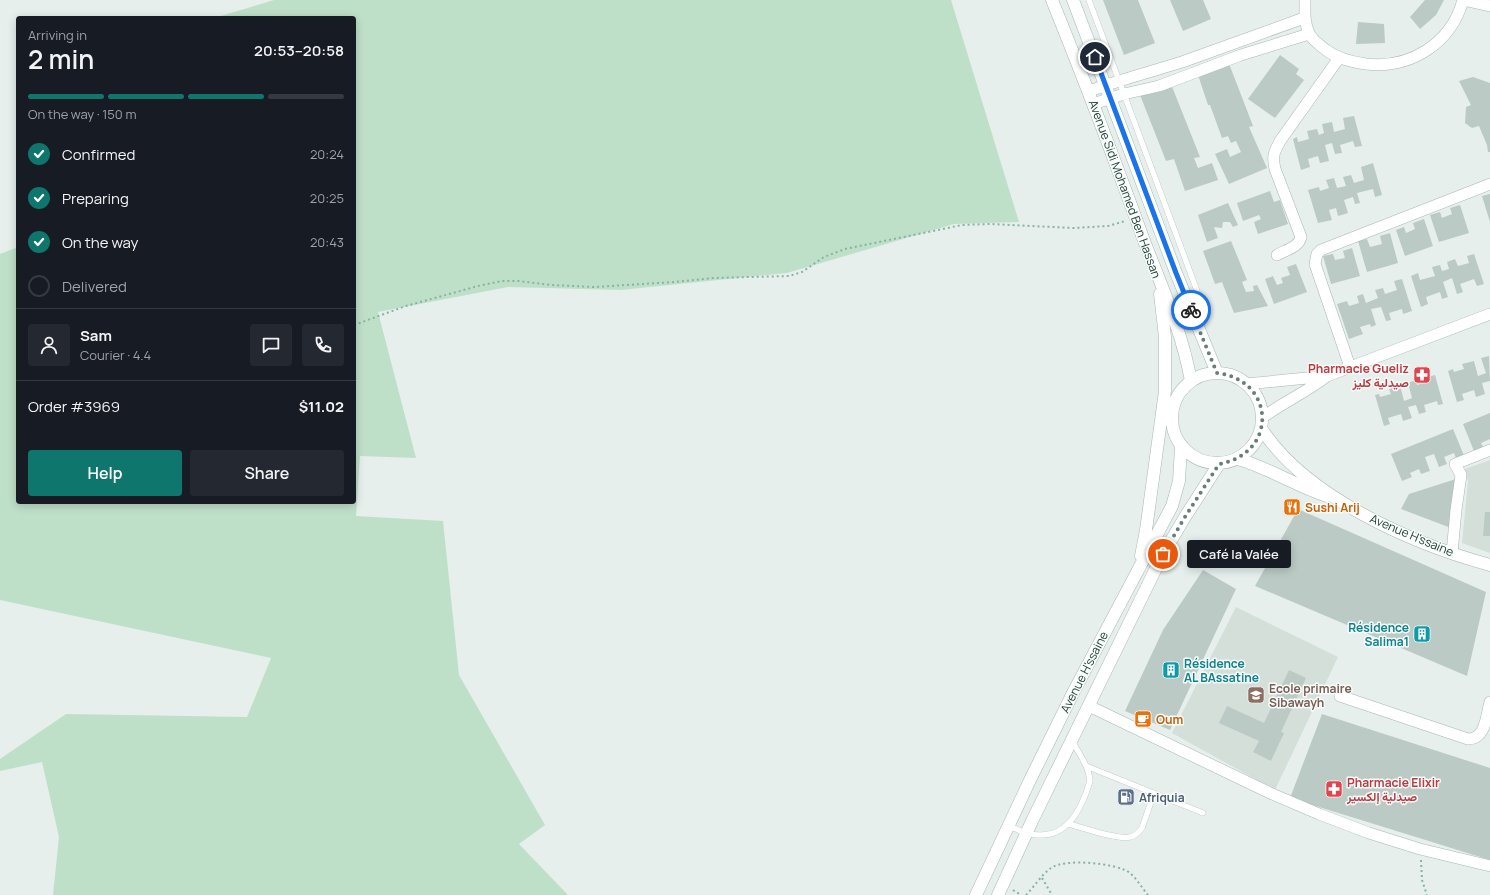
<!DOCTYPE html>
<meta charset="utf-8">
<style>
:root{--surface:#171b24;--page:#242831;--text:#f1f3f6;--muted:#9ea1a6;--line:#363941;--accent:#0f766e}
body{margin:0;font-family:Manrope,Vazirmatn,sans-serif;background:var(--page);color:var(--text);height:100vh;display:flex;flex-direction:column;font-size:15px;white-space:nowrap}
*{box-sizing:border-box;margin:0}
p{font-size:13px;color:var(--muted)}
.icon{flex:none;width:22px;height:22px;fill:none;stroke:currentColor;stroke-width:2;stroke-linecap:round;stroke-linejoin:round}
.map{position:relative;flex:1;overflow:hidden}
.sheet{position:absolute;left:16px;top:16px;width:340px;height:488px;display:flex;flex-direction:column;background:var(--surface);border-radius:4px;box-shadow:0 2px 10px #0003}
.sheet>*{flex:none}
.pin{position:absolute;display:grid;place-items:center;width:34px;height:34px;color:#fff;margin:-17px;border:2px solid #fff;border-radius:50%;box-shadow:0 1px 4px #0007}
.courier{position:absolute;display:grid;place-items:center;width:40px;height:40px;margin:-20px;border:3px solid #1a73e8;border-radius:50%;background:#fff;color:#222;box-shadow:0 1px 5px #0007}
.bubble{position:absolute;height:28px;border-radius:4px;background:var(--surface);box-shadow:0 2px 10px #0003;font-size:13px;font-weight:600;line-height:28px;text-align:center}
.overview em{font-style:normal;font-weight:600}
.overview div{display:flex;flex-direction:column-reverse}
.overview{display:flex;align-items:center;justify-content:space-between;height:68px;padding:0 12px}
h1{font-size:26px;font-weight:600;line-height:30px}
.bar{display:grid;grid-template-columns:repeat(4,1fr);gap:6px 4px;align-content:center;height:48px;padding:0 12px}
.bar i{height:5px;border-radius:3px;background:var(--line)}
.bar .selected{background:var(--accent)}
.bar p{grid-column:span 4}
.line{display:flex;align-items:center;gap:10px;padding:0 12px;border-top:1px solid var(--line)}
.line div{flex:1}
.round{display:grid;place-items:center;flex:none;width:42px;height:42px;border-radius:4px;background:var(--page)}
ol{padding:0 12px;list-style:none}
li{display:flex;align-items:center;gap:12px;height:44px}
li p{margin-inline-start:auto}
li .icon{padding:4px;border-radius:50%;background:var(--accent);color:#fff;stroke-width:4}
li:last-child{color:var(--muted)}
li i{width:22px;height:22px;border:2px solid var(--line);border-radius:50%}
.action{display:flex;gap:8px;margin-top:auto;padding:8px 12px}
.action a{flex:1;height:46px;border-radius:4px;background:var(--accent);color:#fff;font-size:16px;font-weight:600;line-height:46px;text-align:center}
.action a+a{background:var(--page);color:var(--text)}
.map>svg:first-child{display:block}
.built{fill:#d4dfda}
.green{fill:#bfe0c8}
.building{fill:#bbcac4}
.lines{fill:none;stroke-linecap:round;stroke-linejoin:round}
.service-casing{stroke:#a8b8b2;stroke-width:6}
.minor-casing{stroke:#a8b8b2;stroke-width:12}
.tertiary-casing{stroke:#a8b8b2;stroke-width:13}
.path{stroke:#86b3a5;stroke-width:2;stroke-dasharray:2 3;stroke-linecap:butt}
.service{stroke:#fff;stroke-width:5.5}
.minor{stroke:#fff;stroke-width:11}
.tertiary{stroke:#fff;stroke-width:12}
.done{stroke:#687f78;stroke-width:4;stroke-dasharray:0 7.2}
.route{stroke:#1a73e8;stroke-width:5}
.labels{text-anchor:middle;dominant-baseline:central;stroke-width:3;stroke-linejoin:round;paint-order:stroke}
.street-label{font-size:12px;fill:#24423a;stroke:#f7fbf9}
.health-label{font-size:12px;font-weight:bold;fill:#be3a42;stroke:#f7fbf9;text-anchor:end}
.food-label{font-size:12px;font-weight:bold;fill:#c56008;stroke:#f7fbf9;text-anchor:start}
.culture-label{font-size:12px;font-weight:bold;fill:#0d838f;stroke:#f7fbf9;text-anchor:end}
.education-label{font-size:12px;font-weight:bold;fill:#785e54;stroke:#f7fbf9;text-anchor:start}
.service-label{font-size:12px;font-weight:bold;fill:#4e5e75;stroke:#f7fbf9;text-anchor:start}
</style>
<div class="map">
<svg width="1490" height="895" viewBox="0 0 1490 895">
<rect width="100%" height="100%" fill="#e6efeb"/>
<!-- built -->
<path class="built" d="M 1490,460 L 1490,553 L 1462,543 L 1468,481 L 1465,469 Z
M 1236,607 L 1338,657 L 1275,790 L 1172,733 Z"/>
<!-- green -->
<path class="green" d="M 274,0 L 951,0 L 1019,222 L 954,224 L 787,273 L 621,290 L 508,287 L 378,312 L 416,458 L 360,456 L 356,516 L 443,521 L 459,675 L 545,825 L 519,844 L 568,895 L 53,895 L 59,837 L 42,762 L 0,771 L 0,759 L 66,714 L 247,717 L 271,658 L 0,600 L 0,254 L 18,247 L 18,502 L 354,502 L 354,18 L 214,18 Z"/>
<!-- building -->
<path class="building" d="M 1103,0 L 1138,0 L 1155,43 L 1124,55 Z
M 1170,0 L 1203,0 L 1211,19 L 1183,31 Z
M 1425,0 L 1444,0 L 1436,15 L 1420,29 L 1410,17 Z
M 1358,22 L 1384,24 L 1385,43 L 1356,44 Z
M 1280,55 L 1299,69 L 1296,74 L 1304,80 L 1275,118 L 1248,99 Z
M 1228,61 L 1253,126 L 1249,127 L 1267,168 L 1229,184 L 1215,154 L 1227,149 L 1230,157 L 1241,152 L 1236,141 L 1231,143 L 1228,136 L 1222,138 L 1210,105 L 1208,105 L 1197,72 Z
M 1473,77 L 1490,83 L 1490,152 L 1488,152 L 1487,145 L 1479,126 L 1472,128 L 1465,123 L 1466,107 L 1471,105 L 1459,81 Z
M 1171,84 L 1200,157 L 1194,158 L 1198,168 L 1212,163 L 1218,180 L 1185,191 L 1174,159 L 1166,161 L 1140,95 Z
M 1354,116 L 1362,146 L 1355,147 L 1353,141 L 1340,145 L 1342,153 L 1335,154 L 1332,143 L 1325,145 L 1329,161 L 1320,163 L 1318,156 L 1308,159 L 1310,167 L 1301,170 L 1293,139 L 1297,137 L 1298,142 L 1309,139 L 1307,131 L 1317,129 L 1319,135 L 1324,133 L 1322,124 L 1332,122 L 1334,132 L 1345,129 L 1343,118 Z
M 1373,163 L 1382,195 L 1375,197 L 1373,189 L 1357,193 L 1360,203 L 1355,204 L 1353,197 L 1344,200 L 1348,213 L 1338,216 L 1336,208 L 1329,210 L 1332,220 L 1318,223 L 1308,190 L 1319,187 L 1320,191 L 1329,188 L 1326,180 L 1334,178 L 1337,188 L 1346,186 L 1343,177 L 1351,175 L 1354,183 L 1364,180 L 1361,167 Z
M 1270,191 L 1274,202 L 1280,200 L 1288,224 L 1258,234 L 1254,222 L 1261,219 L 1259,215 L 1243,221 L 1237,203 Z
M 1490,194 L 1490,222 L 1482,196 Z
M 1228,203 L 1238,225 L 1233,227 L 1230,222 L 1223,222 L 1222,228 L 1214,227 L 1218,238 L 1207,242 L 1198,215 Z
M 1460,205 L 1469,233 L 1439,242 L 1430,215 L 1440,212 L 1442,218 L 1452,214 L 1450,208 Z
M 1424,219 L 1433,246 L 1405,256 L 1396,230 L 1404,227 L 1406,233 L 1415,229 L 1413,223 Z
M 1390,233 L 1398,263 L 1367,272 L 1358,241 L 1367,239 L 1370,247 L 1382,244 L 1380,236 Z
M 1231,241 L 1247,280 L 1242,282 L 1246,292 L 1254,291 L 1253,286 L 1257,285 L 1268,306 L 1234,313 L 1222,282 L 1215,284 L 1203,251 Z
M 1352,248 L 1360,276 L 1331,284 L 1323,256 L 1333,254 L 1335,260 L 1345,258 L 1343,251 Z
M 1474,254 L 1484,284 L 1477,286 L 1474,279 L 1460,284 L 1463,292 L 1457,294 L 1452,278 L 1443,282 L 1448,297 L 1442,299 L 1440,292 L 1426,297 L 1428,304 L 1421,307 L 1411,276 L 1418,273 L 1420,280 L 1435,276 L 1432,267 L 1440,265 L 1442,271 L 1449,269 L 1447,262 L 1455,259 L 1458,266 L 1469,263 L 1467,256 Z
M 1296,264 L 1307,292 L 1274,304 L 1265,279 L 1273,276 L 1277,285 L 1283,283 L 1281,278 L 1290,275 L 1287,267 Z
M 1402,279 L 1412,311 L 1403,314 L 1402,309 L 1389,313 L 1391,320 L 1386,321 L 1381,307 L 1371,309 L 1376,325 L 1371,327 L 1370,324 L 1360,327 L 1363,334 L 1349,339 L 1337,304 L 1347,301 L 1349,306 L 1359,303 L 1357,296 L 1363,294 L 1366,303 L 1378,298 L 1375,290 L 1383,288 L 1385,294 L 1397,290 L 1394,281 Z
M 1489,356 L 1490,381 L 1482,383 L 1485,394 L 1476,397 L 1474,390 L 1462,394 L 1464,400 L 1457,402 L 1448,371 L 1453,369 L 1454,372 L 1464,369 L 1462,364 L 1474,361 L 1478,376 L 1486,373 L 1481,358 Z
M 1435,375 L 1443,404 L 1438,405 L 1437,401 L 1424,405 L 1426,412 L 1419,414 L 1416,405 L 1408,407 L 1412,418 L 1403,421 L 1401,414 L 1388,418 L 1390,424 L 1384,426 L 1375,395 L 1379,394 L 1380,397 L 1391,394 L 1389,389 L 1400,385 L 1404,401 L 1412,398 L 1408,383 L 1416,380 L 1417,385 L 1429,381 L 1428,377 Z
M 1490,413 L 1490,439 L 1481,443 L 1483,447 L 1474,451 L 1463,424 Z
M 1453,429 L 1465,458 L 1457,461 L 1454,453 L 1444,457 L 1447,464 L 1439,467 L 1434,454 L 1425,457 L 1430,471 L 1421,474 L 1419,469 L 1410,473 L 1412,477 L 1402,481 L 1391,454 Z
M 1456,479 L 1451,528 L 1401,509 L 1409,494 Z
M 1298,509 L 1486,592 L 1467,676 L 1255,586 Z
M 1485,512 L 1490,512 L 1490,536 L 1483,536 Z
M 1203,570 L 1236,589 L 1170,730 L 1125,711 L 1163,630 Z
M 1289,670 L 1306,678 L 1281,732 L 1284,733 L 1271,761 L 1253,752 L 1259,741 L 1219,723 L 1227,706 L 1264,723 Z
M 1322,714 L 1490,768 L 1490,860 L 1290,798 Z"/>
<g class="lines">
<defs>
<path id="service" d="M 1089,0 L 1196,288 C 1199,298 1200,304 1193,312
M 1086,766 L 1203,813
M 1069,824 C 1083,828 1117,840 1130,837 C 1135,836 1139,832 1142,828 L 1154,793
M 1009,826 C 1019,830 1030,836 1042,835 C 1070,835 1083,805 1090,781 C 1089,767 1079,753 1072,741"/>
<path id="minor" d="M 1305,0 C 1305,12 1304,22 1309,33 C 1312,40 1320,45 1326,50 C 1338,59 1351,62 1366,64 C 1410,69 1451,44 1463,0
M 1463,0 L 1490,6
M 1089,91 L 1119,81 L 1182,62 L 1304,18
M 1093,104 L 1124,94 L 1159,86 L 1241,55 L 1309,34
M 1277,255 C 1286,250 1299,247 1301,237 L 1275,169 C 1272,156 1274,152 1280,141 L 1339,58
M 1350,367 L 1315,264 L 1317,254 L 1321,250 L 1490,184
M 1246,384 L 1327,376 L 1490,314
M 1262,418 C 1283,402 1307,392 1327,376
M 1452,553 L 1456,510 L 1461,475 L 1455,464 L 1490,450
M 1340,696 L 1468,739 C 1486,739 1486,716 1490,702
M 1089,706 L 1270,793 L 1319,814 L 1369,833 L 1420,849 L 1490,866"/>
<path id="tertiary" d="M 1052,0 C 1084,79 1114,158 1143,238 C 1161,285 1182,331 1191,381
M 1073,0 L 1176,273 L 1217,373
M1172 418a45 45 0 1 1 90 0a45 45 0 1 1-90 0Z
M 1261,428 C 1305,497 1413,544 1490,565
M 1238,459 C 1269,468 1296,486 1327,496
M 1141,556 L 1146,530 L 1165,391 L 1165,337 L 1160,294
M 976,895 L 1031,778 L 1074,691 L 1172,506 L 1179,481 L 1181,447
M 998,895 L 1032,821 L 1163,554 L 1185,517 L 1219,464"/>
</defs>
<!-- service casing -->
<use href="#service" class="service-casing"/>
<!-- minor casing -->
<use href="#minor" class="minor-casing"/>
<!-- tertiary casing -->
<use href="#tertiary" class="tertiary-casing"/>
<!-- path -->
<path class="path" d="M 354,325 L 406,306 L 478,286 L 502,281 L 519,281 L 551,285 L 594,287 L 675,282 L 713,278 L 789,276 L 802,272 L 824,257 L 845,249 L 962,225 L 990,224 L 1073,228 L 1108,226 L 1125,221
M 1421,860 L 1422,880 L 1427,895
M 1042,878 L 1052,895
M 1013,890 L 1021,895
M 1026,895 C 1034,887 1042,874 1051,868 C 1065,858 1117,863 1130,873 C 1137,879 1142,888 1148,895"/>
<!-- service -->
<use href="#service" class="service"/>
<!-- minor -->
<use href="#minor" class="minor"/>
<!-- tertiary -->
<use href="#tertiary" class="tertiary"/>
</g>
<g class="lines">
<!-- done -->
<path class="done" d="M 1163,554 L 1185,517 L 1219,464 C 1278,454 1276,380 1217,373 L 1191,310"/>
<!-- route -->
<path class="route" d="M 1095,57 L 1176,273 L 1191,310"/>
</g>
<!-- icons -->
<defs>
<symbol id="pharmacy-square" viewBox="-11 -11 22 22"><rect x="-9" y="-9" width="18" height="18" rx="4" fill="#e0444e" stroke="#f7fbf9"/><path d="M-2-6h4v4h4v4h-4v4h-4v-4h-4v-4h4Z" fill="#fff"/></symbol>
<symbol id="restaurant-square" viewBox="-11 -11 22 22"><rect x="-9" y="-9" width="18" height="18" rx="4" fill="#e8710a" stroke="#f7fbf9"/><path d="M-5-6h1v4h1v-4h1v4h1v-4h1v5L-1.5 .5V6h-2V.5L-5-1ZM5-6V6H3V1.5H1.5Q1.5-4 5-6Z" fill="#fff"/></symbol>
<symbol id="building-square" viewBox="-11 -11 22 22"><rect x="-9" y="-9" width="18" height="18" rx="4" fill="#0f9aa8" stroke="#f7fbf9"/><path d="M-4-6H4V6H1V3H-1V6H-4ZM-2.5-4.3h1.7v1.8h-1.7ZM.8-4.3h1.7v1.8H.8ZM-2.5-1h1.7V.8h-1.7ZM.8-1h1.7V.8H.8Z" fill="#fff"/></symbol>
<symbol id="school-square" viewBox="-11 -11 22 22"><rect x="-9" y="-9" width="18" height="18" rx="4" fill="#8d6e63" stroke="#f7fbf9"/><path d="M0-5L7-2L0 1L-7-2ZM-4 1L0 2.5L4 1V4Q0 6-4 4Z" fill="#fff"/></symbol>
<symbol id="cafe-square" viewBox="-11 -11 22 22"><rect x="-9" y="-9" width="18" height="18" rx="4" fill="#e8710a" stroke="#f7fbf9"/><path d="M-5.5-4.5H6V0H3Q3 3.5 0 3.5H-2.5Q-5.5 3.5-5.5 0ZM3-3.2v2h1.7v-2ZM-6 4.5H4V6H-6Z" fill="#fff"/></symbol>
<symbol id="fuel-square" viewBox="-11 -11 22 22"><rect x="-9" y="-9" width="18" height="18" rx="4" fill="#5c6f8a" stroke="#f7fbf9"/><path d="M-5.5-6h7V0h2V4h1.3V-2.5L3-4.5l.8-.8L6-3V5H2.5V1h-1V6h-7ZM-4.2-4.7v3.2H.2V-4.7Z" fill="#fff"/></symbol>
</defs>
<g fill-rule="evenodd">
<use href="#pharmacy-square" x="1412" y="365" width="20" height="20"/>
<use href="#restaurant-square" x="1282" y="497" width="20" height="20"/>
<use href="#building-square" x="1412" y="624" width="20" height="20"/>
<use href="#building-square" x="1161" y="660" width="20" height="20"/>
<use href="#school-square" x="1246" y="685" width="20" height="20"/>
<use href="#cafe-square" x="1133" y="709" width="20" height="20"/>
<use href="#pharmacy-square" x="1324" y="779" width="20" height="20"/>
<use href="#fuel-square" x="1116" y="787" width="20" height="20"/>
</g>
<g class="labels">
<!-- street labels -->
<g class="street-label">
<text transform="translate(1125 189) rotate(70)">Avenue Sidi Mohamed Ben Hassan</text>
<text transform="translate(1412 535) rotate(23)">Avenue H'ssaine</text>
<text transform="translate(1084 672) rotate(-63)">Avenue H'ssaine</text>
</g>
<!-- health labels -->
<g class="health-label">
<text x="1409" y="368">Pharmacie Gueliz<tspan x="1409" dy="14">صيدلية كليز</tspan></text>
<text x="1347" y="782" text-anchor="start">Pharmacie Elixir<tspan x="1347" dy="14">صيدلية إلكسير</tspan></text>
</g>
<!-- food labels -->
<g class="food-label">
<text x="1305" y="507">Sushi Arij</text>
<text x="1156" y="719">Oum</text>
</g>
<!-- culture labels -->
<g class="culture-label">
<text x="1409" y="627">Résidence<tspan x="1409" dy="14">Salima1</tspan></text>
<text x="1184" y="663" text-anchor="start">Résidence<tspan x="1184" dy="14">AL BAssatine</tspan></text>
</g>
<!-- education labels -->
<g class="education-label">
<text x="1269" y="688">Ecole primaire<tspan x="1269" dy="14">Sibawayh</tspan></text>
</g>
<!-- service labels -->
<g class="service-label">
<text x="1139" y="797">Afriquia</text>
</g>
</g>
</svg>
<div class="pin" style="left:1163px;top:554px;background:#ea580c"><svg class="icon" aria-label="bag" viewBox="0 0 24 24"><path d="M5 8h14l-1 12H6zM9 8a3 3 0 0 1 6 0"/></svg></div>
<div class="pin" style="left:1095px;top:57px;background:#1f2937"><svg class="icon" aria-label="home" viewBox="0 0 24 24"><path d="M3 11l9-7 9 7M6 9v11h12V9"/></svg></div>
<div class="courier" style="left:1191px;top:310px"><svg class="icon" aria-label="bike" viewBox="0 0 24 24"><circle cx="6" cy="16" r="4"/><circle cx="18" cy="16" r="4"/><path d="M6 16l4-8h5l3 8M10 8l3 8H6M13 5h3"/></svg></div>
<div class="bubble" style="left:1187px;top:540px;width:104px">Café la Valée</div>
<section class="sheet">
<div class="overview"><div><h1>2 min</h1><p>Arriving in</p></div><em>20:53–20:58</em></div>
<div class="bar"><i class="selected"></i><i class="selected"></i><i class="selected"></i><i></i><p>On the way · 150 m</p></div>
<ol>
<li><svg class="icon" aria-label="check" viewBox="0 0 24 24"><path d="M5 12l5 5 9-10"/></svg>Confirmed<p>20:24</p></li>
<li><svg class="icon" aria-label="check" viewBox="0 0 24 24"><path d="M5 12l5 5 9-10"/></svg>Preparing<p>20:25</p></li>
<li><svg class="icon" aria-label="check" viewBox="0 0 24 24"><path d="M5 12l5 5 9-10"/></svg>On the way<p>20:43</p></li>
<li><i></i>Delivered</li>
</ol>
<div class="line" style="height:72px"><a class="round"><svg class="icon" aria-label="person" viewBox="0 0 24 24"><circle cx="12" cy="8" r="4"/><path d="M4 21q1-7 8-7t8 7"/></svg></a><div><b>Sam</b><p>Courier · 4.4</p></div><a class="round"><svg class="icon" aria-label="chat" viewBox="0 0 24 24"><path d="M4 5h16v11H9l-5 4z"/></svg></a><a class="round"><svg class="icon" aria-label="phone" viewBox="0 0 24 24"><path d="M5 4h4l2 5-3 2q2 4 5 5l2-3 5 2v4C11 20 4 13 5 4z"/></svg></a></div>
<div class="line" style="height:52px"><div>Order #3969</div><b>$11.02</b></div>
<div class="action"><a>Help</a><a>Share</a></div>
</section>
</div>
